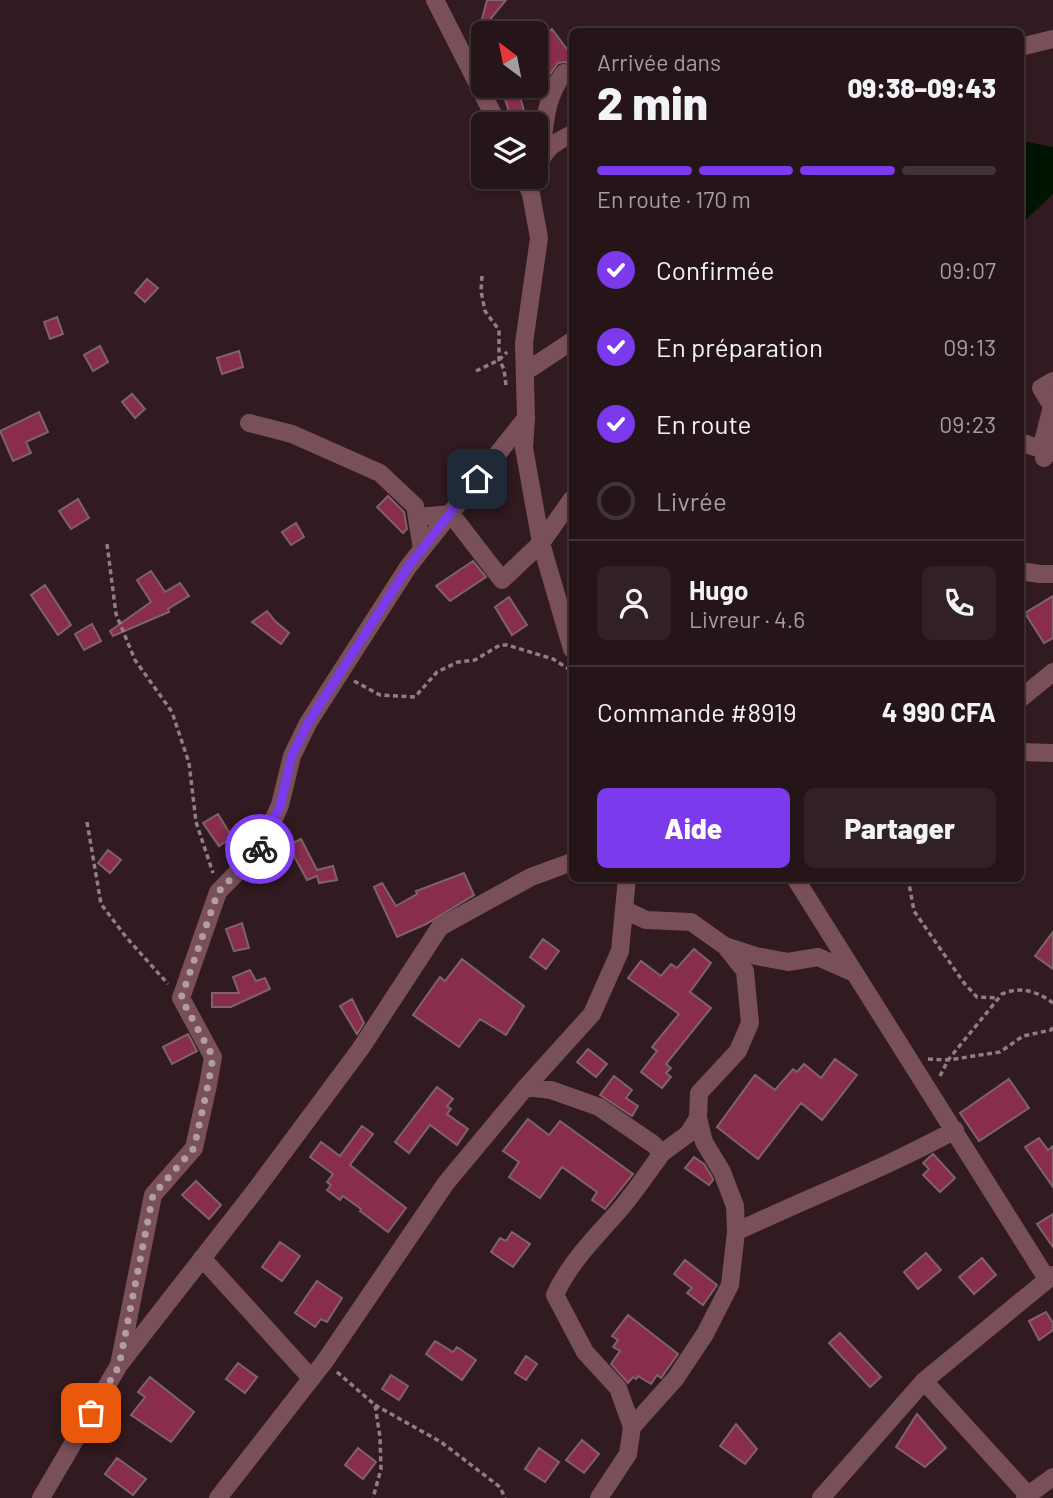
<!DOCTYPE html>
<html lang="fr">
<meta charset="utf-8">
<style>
:root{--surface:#251418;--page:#312125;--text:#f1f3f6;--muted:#a39ea2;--line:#423337;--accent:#7c3aed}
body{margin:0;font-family:Barlow,sans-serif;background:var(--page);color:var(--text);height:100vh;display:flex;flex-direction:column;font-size:26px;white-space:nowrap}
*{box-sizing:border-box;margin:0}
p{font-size:23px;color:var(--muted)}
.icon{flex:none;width:38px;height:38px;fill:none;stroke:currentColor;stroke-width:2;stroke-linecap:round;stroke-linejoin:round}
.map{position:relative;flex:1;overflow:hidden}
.side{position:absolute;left:569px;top:28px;width:455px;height:854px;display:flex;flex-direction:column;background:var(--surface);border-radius:10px;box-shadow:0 2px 5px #0004,0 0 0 2px var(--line)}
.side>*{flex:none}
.needle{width:46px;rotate:328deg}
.controls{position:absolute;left:471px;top:21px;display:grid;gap:14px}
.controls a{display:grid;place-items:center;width:77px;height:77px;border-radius:10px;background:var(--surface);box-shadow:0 2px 5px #0004,0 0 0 2px var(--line);font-size:35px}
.pin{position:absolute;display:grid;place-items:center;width:60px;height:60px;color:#fff;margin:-30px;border-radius:14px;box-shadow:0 4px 10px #0006}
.courier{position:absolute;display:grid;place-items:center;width:70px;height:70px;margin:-35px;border:5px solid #7c3aed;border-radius:50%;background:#fff;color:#222;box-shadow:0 2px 9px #0007}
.headline em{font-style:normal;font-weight:800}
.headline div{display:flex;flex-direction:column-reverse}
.headline{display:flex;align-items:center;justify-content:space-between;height:119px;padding:0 28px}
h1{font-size:46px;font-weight:800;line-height:52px}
.bar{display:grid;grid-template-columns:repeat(4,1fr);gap:10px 7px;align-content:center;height:84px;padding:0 28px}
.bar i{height:9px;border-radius:5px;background:var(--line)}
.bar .active{background:var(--accent)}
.bar p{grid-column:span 4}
.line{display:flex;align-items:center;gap:18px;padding:0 28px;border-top:2px solid var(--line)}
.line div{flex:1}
.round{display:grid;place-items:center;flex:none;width:74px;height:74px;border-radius:10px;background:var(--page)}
ol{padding:0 28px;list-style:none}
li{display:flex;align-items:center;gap:21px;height:77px}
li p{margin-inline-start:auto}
li .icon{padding:7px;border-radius:50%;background:var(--accent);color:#fff;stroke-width:4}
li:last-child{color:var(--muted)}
li i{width:38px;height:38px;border:4px solid var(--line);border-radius:50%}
.primary-button{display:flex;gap:14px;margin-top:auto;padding:14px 28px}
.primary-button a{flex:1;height:80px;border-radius:10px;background:var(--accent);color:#fff;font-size:28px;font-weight:800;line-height:80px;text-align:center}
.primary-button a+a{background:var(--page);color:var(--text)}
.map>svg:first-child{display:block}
.water{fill:#001402}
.building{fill:#882d4c;stroke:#7e6369;stroke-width:2}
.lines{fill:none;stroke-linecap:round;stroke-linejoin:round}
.path{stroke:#917d82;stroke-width:3.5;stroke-dasharray:5 3.5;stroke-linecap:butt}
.minor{stroke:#79505a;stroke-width:18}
.done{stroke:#b09ea2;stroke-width:7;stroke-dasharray:0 12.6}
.route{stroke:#7c3aed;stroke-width:9}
</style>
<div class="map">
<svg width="1053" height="1498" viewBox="0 0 1053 1498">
<rect width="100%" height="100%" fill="#311a20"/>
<!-- water -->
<path class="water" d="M 1027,142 L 1053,147 L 1053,194 L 1020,225 L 1020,147 Z"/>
<!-- building -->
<path class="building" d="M 487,0 L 506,0 L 478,34 Z
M 552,29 L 572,56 L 572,66 L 565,62 L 558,63 L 546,80 L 536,84 L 536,42 Z
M 501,86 L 517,86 L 524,111 L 510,115 Z
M 147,279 L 158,288 L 145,302 L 135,293 Z
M 57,317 L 63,334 L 50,339 L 44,322 Z
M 100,346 L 108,362 L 93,371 L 84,355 Z
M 239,351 L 243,367 L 222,374 L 217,358 Z
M 132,394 L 145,409 L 135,418 L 122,402 Z
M 39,412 L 48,432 L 26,442 L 31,453 L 13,461 L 0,431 Z
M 388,496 L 404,512 L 407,529 L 403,533 L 377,507 Z
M 78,499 L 89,518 L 71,529 L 59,511 Z
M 296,523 L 304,537 L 291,545 L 282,532 Z
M 473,561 L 486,577 L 450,601 L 436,586 Z
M 151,571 L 165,592 L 180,583 L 189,596 L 168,609 L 169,612 L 113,636 L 110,631 L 151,602 L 137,580 Z
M 45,585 L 71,625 L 58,635 L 31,595 Z
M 1053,596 L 1053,638 L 1044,643 L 1025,613 Z
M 509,597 L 527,625 L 512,635 L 495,607 Z
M 267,611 L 275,621 L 289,633 L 281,644 L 252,622 Z
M 92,624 L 101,641 L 84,650 L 75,634 Z
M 218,814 L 232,837 L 219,846 L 203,823 Z
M 301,839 L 317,870 L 333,866 L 337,880 L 319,883 L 317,876 L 307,880 L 288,845 Z
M 108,850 L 121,860 L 110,873 L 98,863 Z
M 464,873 L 474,895 L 426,924 L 397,937 L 374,887 L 382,883 L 396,906 L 417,894 L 416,891 Z
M 242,923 L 249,948 L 234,951 L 226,929 Z
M 1053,932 L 1053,969 L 1035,956 Z
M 543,939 L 559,951 L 546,969 L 530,957 Z
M 694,949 L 711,963 L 690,992 L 711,1008 L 666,1064 L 671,1068 L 666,1073 L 671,1077 L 662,1088 L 641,1072 L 657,1051 L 652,1047 L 679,1014 L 628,978 L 641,961 L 661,976 L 671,964 L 677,968 Z
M 462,959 L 524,1006 L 506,1035 L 480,1019 L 459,1047 L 413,1015 L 440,977 L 445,981 Z
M 250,970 L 256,981 L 265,978 L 270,989 L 231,1007 L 212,1007 L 212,993 L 239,993 L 233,977 Z
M 352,999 L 364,1023 L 357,1034 L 340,1006 Z
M 188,1034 L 197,1051 L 172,1064 L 163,1047 Z
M 588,1049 L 607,1064 L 596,1077 L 577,1062 Z
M 835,1059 L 857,1075 L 837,1101 L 822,1120 L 801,1103 L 758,1159 L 717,1127 L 755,1075 L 775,1090 L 793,1069 L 797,1072 L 804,1064 L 821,1078 Z
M 614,1076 L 632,1090 L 626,1098 L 638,1106 L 632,1116 L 600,1095 Z
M 1009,1079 L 1029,1108 L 979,1141 L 960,1113 Z
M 437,1087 L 453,1099 L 447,1106 L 451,1109 L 447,1114 L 468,1129 L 457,1145 L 430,1125 L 409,1153 L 395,1142 Z
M 528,1119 L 549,1135 L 560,1121 L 633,1174 L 605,1209 L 592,1200 L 597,1192 L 562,1167 L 540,1198 L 509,1177 L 519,1162 L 503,1151 Z
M 362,1126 L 373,1134 L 350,1165 L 406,1208 L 388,1232 L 360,1211 L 361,1209 L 343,1196 L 340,1200 L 327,1190 L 331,1185 L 327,1182 L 333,1174 L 310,1157 L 321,1142 L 340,1156 Z
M 1039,1138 L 1048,1150 L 1053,1146 L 1053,1187 L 1025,1147 Z
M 933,1154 L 955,1178 L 940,1192 L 923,1175 L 929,1169 L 923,1163 Z
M 694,1157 L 704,1164 L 712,1177 L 713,1180 L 709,1185 L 685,1168 Z
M 196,1181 L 221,1205 L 209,1219 L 182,1195 Z
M 1053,1214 L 1053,1247 L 1037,1224 Z
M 512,1232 L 530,1244 L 513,1267 L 491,1252 L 500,1238 L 506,1241 Z
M 280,1242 L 300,1256 L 282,1281 L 262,1267 Z
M 926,1253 L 941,1270 L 918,1289 L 904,1272 Z
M 982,1258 L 996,1275 L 974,1294 L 959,1277 Z
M 685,1260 L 717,1285 L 703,1305 L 687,1293 L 692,1288 L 674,1274 Z
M 317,1281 L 342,1298 L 327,1322 L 321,1319 L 315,1327 L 295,1313 Z
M 1046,1312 L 1053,1323 L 1053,1330 L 1039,1340 L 1029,1321 Z
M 628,1315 L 678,1354 L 661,1378 L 657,1375 L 651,1384 L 638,1376 L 636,1379 L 633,1377 L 628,1383 L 611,1364 L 620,1351 L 613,1347 L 618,1340 L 612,1336 Z
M 840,1333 L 881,1377 L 870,1387 L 829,1343 Z
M 435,1341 L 453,1352 L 457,1347 L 476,1360 L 462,1380 L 426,1354 Z
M 526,1356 L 537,1364 L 526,1380 L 515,1373 Z
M 238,1363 L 257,1377 L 245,1393 L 226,1379 Z
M 391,1375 L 408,1386 L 399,1400 L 382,1389 Z
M 150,1377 L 194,1412 L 171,1442 L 131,1415 L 145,1397 L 138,1392 Z
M 917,1414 L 946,1448 L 925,1467 L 896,1447 Z
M 736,1424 L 757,1449 L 745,1464 L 720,1446 Z
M 582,1440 L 599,1454 L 584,1473 L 566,1460 Z
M 358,1448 L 376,1462 L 363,1479 L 345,1465 Z
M 539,1448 L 559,1462 L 545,1482 L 525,1469 Z
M 117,1458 L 146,1479 L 133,1495 L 105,1474 Z"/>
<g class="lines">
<!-- path -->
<path class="path" d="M 482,276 L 481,291 L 485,311 L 499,330 L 499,360 L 504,369 L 506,385
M 476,371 L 499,360 L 507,352
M 107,544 L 116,614 L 135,660 L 172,712 L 189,763 L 196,822 L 213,873
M 354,681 L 380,695 L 415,697 L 437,672 L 458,662 L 475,660 L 500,645 L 507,645 L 553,659 L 572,671
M 87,822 L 101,904 L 126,937 L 168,984
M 908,878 L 914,911 L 964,983 L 977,997 L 998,998
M 928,1059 L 948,1060 L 1000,1052 L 1023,1036 L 1051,1030 L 1053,1027
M 940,1076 L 948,1060 L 1002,994 C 1020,986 1037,991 1053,1003
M 337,1372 L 375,1405 L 380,1437 L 381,1469 L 373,1498
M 375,1405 L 441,1442 L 500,1487 L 505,1498"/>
<!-- minor -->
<path class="minor" d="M 435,0 L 498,124
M 1020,47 L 1053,39
M 541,156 C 545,125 544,99 564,73
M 536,176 C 542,151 549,145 572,134
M 524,177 L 531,194 L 539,238 L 524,343 L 526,418 L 524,448 L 541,543 L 572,649
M 525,372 L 572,341
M 249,423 L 292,434 L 380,473 L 415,506 L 422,549
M 1020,442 L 1053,453
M 1044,458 L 1046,450 L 1044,438 L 1052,406 L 1041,388 L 1053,381
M 418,517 L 451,514 L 502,580 L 541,543 L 572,499
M 1020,571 L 1040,574 L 1053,574
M 1020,699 L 1053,672
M 1020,752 L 1053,753
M 795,878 L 1047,1279
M 625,910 L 646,920 L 691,922 L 725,946 L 745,971 L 750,1023 L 738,1051 L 699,1093 L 698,1118 L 704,1142 L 722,1172 L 735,1206 L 736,1232 L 730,1285 L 705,1334 L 675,1379 L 632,1427
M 725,946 L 756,956 L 788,962 L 818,957 L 852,972
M 526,1087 L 551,1090 L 599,1107 L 653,1144 L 662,1153 L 688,1134 L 698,1118
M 736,1232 C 809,1197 884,1169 955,1130
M 202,1258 L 311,1378
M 119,1365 L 153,1195 L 194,1148 L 208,1085 L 213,1057 L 181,998 L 218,892 L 261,848 L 280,805 L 292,756 L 308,723 L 408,567 L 526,418
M 924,1381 L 1028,1495 L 1025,1498
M 41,1498 L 119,1365 L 254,1192 L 361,1048 L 440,927 L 531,877 L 572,862
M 218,1498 L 325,1361 L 446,1183 L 526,1087 L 592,1014 L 620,951 L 627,878
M 599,1498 L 628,1454 L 632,1427 L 618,1388 L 585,1352 L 555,1295 C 570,1261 598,1235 622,1207 C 636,1190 649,1171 662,1153
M 821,1498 L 924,1381 L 1053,1275
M 1030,1498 L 1028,1495 L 1053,1477"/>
</g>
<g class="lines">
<!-- done -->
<path class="done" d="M 91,1413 L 119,1366 L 153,1195 L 194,1148 L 208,1085 L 213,1057 L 181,998 L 218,892 L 260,849"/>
<!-- route -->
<path class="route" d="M 260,849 L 280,806 L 292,755 L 308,723 L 408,567 L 477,479"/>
</g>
</svg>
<div class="controls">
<a><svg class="needle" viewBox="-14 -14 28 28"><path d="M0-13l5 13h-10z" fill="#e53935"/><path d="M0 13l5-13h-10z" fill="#a39ea2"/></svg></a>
<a><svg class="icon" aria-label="layers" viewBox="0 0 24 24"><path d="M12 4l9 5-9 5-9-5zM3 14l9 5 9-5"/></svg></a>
</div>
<div class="pin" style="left:91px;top:1413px;background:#ea580c"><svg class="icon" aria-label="bag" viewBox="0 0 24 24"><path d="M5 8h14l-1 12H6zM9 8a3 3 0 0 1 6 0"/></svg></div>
<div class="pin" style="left:477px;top:479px;background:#1f2937"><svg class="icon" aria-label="home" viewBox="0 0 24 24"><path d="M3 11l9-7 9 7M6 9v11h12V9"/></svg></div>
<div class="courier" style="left:260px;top:849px"><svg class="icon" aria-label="bike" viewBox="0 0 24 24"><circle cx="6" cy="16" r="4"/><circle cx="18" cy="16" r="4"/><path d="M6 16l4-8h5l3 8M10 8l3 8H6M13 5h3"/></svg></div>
<section class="side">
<div class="headline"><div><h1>2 min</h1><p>Arrivée dans</p></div><em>09:38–09:43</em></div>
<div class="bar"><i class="active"></i><i class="active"></i><i class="active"></i><i></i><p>En route · 170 m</p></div>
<ol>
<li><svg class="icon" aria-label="check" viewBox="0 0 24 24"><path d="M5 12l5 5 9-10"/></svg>Confirmée<p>09:07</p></li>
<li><svg class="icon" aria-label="check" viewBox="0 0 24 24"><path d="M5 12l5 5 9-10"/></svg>En préparation<p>09:13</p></li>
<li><svg class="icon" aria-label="check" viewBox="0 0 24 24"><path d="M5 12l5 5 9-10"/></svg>En route<p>09:23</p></li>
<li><i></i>Livrée</li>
</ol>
<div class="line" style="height:126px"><a class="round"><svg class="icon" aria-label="person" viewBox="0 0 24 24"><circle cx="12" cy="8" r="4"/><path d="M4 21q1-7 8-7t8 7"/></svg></a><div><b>Hugo</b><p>Livreur · 4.6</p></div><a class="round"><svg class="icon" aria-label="phone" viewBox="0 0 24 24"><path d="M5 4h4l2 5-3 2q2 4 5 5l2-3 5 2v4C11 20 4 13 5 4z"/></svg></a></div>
<div class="line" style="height:91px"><div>Commande #8919</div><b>4 990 CFA</b></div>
<div class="primary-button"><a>Aide</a><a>Partager</a></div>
</section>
</div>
